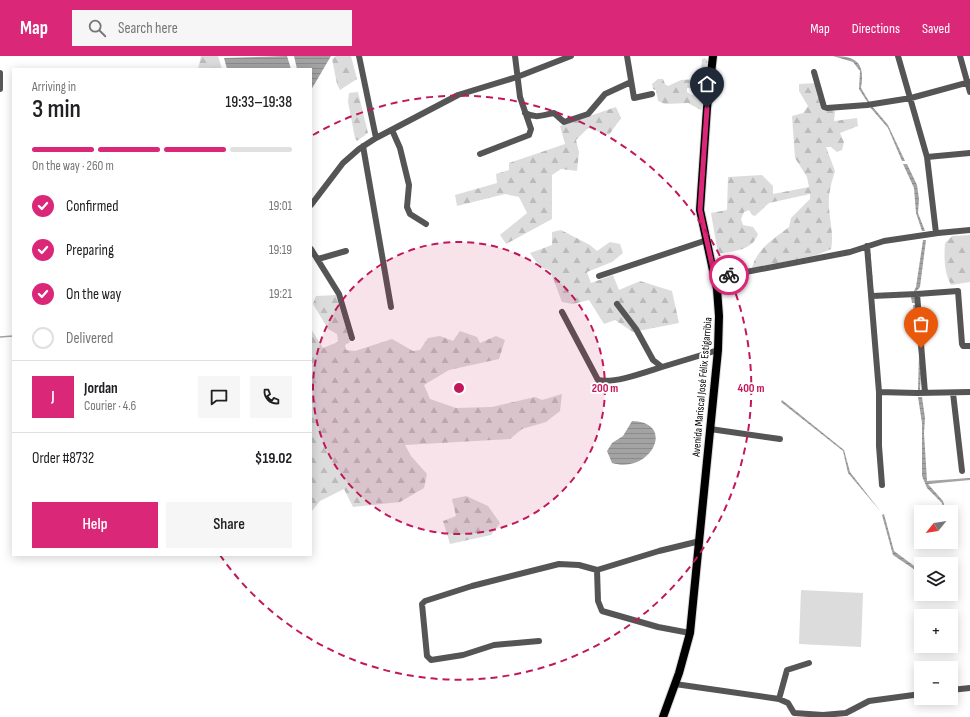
<!DOCTYPE html>
<meta charset="utf-8">
<style>
:root{--surface:#fff;--page:#f6f6f6;--text:#202124;--muted:#757577;--line:#e0e0e0;--accent:#db2777}
body{margin:0;font-family:"Sofia Sans Condensed",sans-serif;background:var(--page);color:var(--text);height:100vh;display:flex;flex-direction:column;font-size:15px;white-space:nowrap}
*{box-sizing:border-box;margin:0}
p{font-size:13px;color:var(--muted)}
.icon{flex:none;width:22px;height:22px;fill:none;stroke:currentColor;stroke-width:2;stroke-linecap:round;stroke-linejoin:round}
.map{position:relative;flex:1;overflow:hidden}
.drawer{position:absolute;left:12px;top:12px;width:300px;height:488px;display:flex;flex-direction:column;background:var(--surface);border-radius:0px;box-shadow:0 2px 10px #0003}
.drawer>*{flex:none}
.needle{width:26px;rotate:240deg}
.fabs{position:absolute;left:914px;top:449px;display:grid;gap:8px}
.fabs a{display:grid;place-items:center;width:44px;height:44px;border-radius:0px;background:var(--surface);box-shadow:0 2px 10px #0003;font-size:20px}
.pin{position:absolute;display:grid;place-items:center;width:34px;height:34px;color:#fff;margin:-41px -17px;border-radius:50% 50% 50% 0;rotate:-45deg;box-shadow:0 0 4px #0007}
.pin .icon{rotate:45deg}
.courier{position:absolute;display:grid;place-items:center;width:40px;height:40px;margin:-20px;border:3px solid #db2777;border-radius:50%;background:#fff;color:#222;box-shadow:0 1px 5px #0007}
.head em{font-style:normal;font-weight:600}
.head div{display:flex;flex-direction:column-reverse}
.head{display:flex;align-items:center;justify-content:space-between;height:68px;padding:0 20px}
h1{font-size:26px;font-weight:600;line-height:30px}
.bar{display:grid;grid-template-columns:repeat(4,1fr);gap:6px 4px;align-content:center;height:48px;padding:0 20px}
.bar i{height:5px;border-radius:3px;background:var(--line)}
.bar .current{background:var(--accent)}
.bar p{grid-column:span 4}
.line{display:flex;align-items:center;gap:10px;padding:0 20px;border-top:1px solid var(--line)}
.line div{flex:1}
.round{display:grid;place-items:center;flex:none;width:42px;height:42px;border-radius:0px;background:var(--page)}
ol{padding:0 20px;list-style:none}
li{display:flex;align-items:center;gap:12px;height:44px}
li p{margin-inline-start:auto}
li .icon{padding:4px;border-radius:50%;background:var(--accent);color:#fff;stroke-width:4}
li:last-child{color:var(--muted)}
li i{width:22px;height:22px;border:2px solid var(--line);border-radius:50%}
.button{display:flex;gap:8px;margin-top:auto;padding:8px 20px}
.button a{flex:1;height:46px;border-radius:0px;background:var(--accent);color:#fff;font-size:16px;font-weight:600;line-height:46px;text-align:center}
.button a+a{background:var(--page);color:var(--text)}
header{display:flex;align-items:center;gap:24px;box-sizing:border-box;height:56px;padding:0 20px;background:var(--accent);color:#fff}
header strong{font-size:19px}
nav{display:flex;gap:22px;margin-inline-start:auto;font-size:14px}
.search{width:280px;height:36px;background:var(--page);display:flex;align-items:center;gap:10px;box-sizing:border-box;padding:0 14px;border-radius:0px;color:var(--muted);font-size:15px}
.map>svg:first-child{display:block}
.forest{fill:url(#forest-firs)}
.pitch{fill:#dcdcdc}
.water{fill:url(#water-rules)}
.lines{fill:none;stroke-linecap:round;stroke-linejoin:round}
.stream{stroke:#a3a3a3;stroke-width:1.5}
.major-casing{stroke:#dbdbdb;stroke-width:10}
.minor{stroke:#555;stroke-width:6}
.major{stroke:#000;stroke-width:8}
.done{stroke:#595959;stroke-width:4;stroke-dasharray:0 7.2}
.route{stroke:#db2777;stroke-width:5}
.ring{fill:none;stroke:#c2185b;stroke-width:2;stroke-dasharray:7 5}
.labels{text-anchor:middle;dominant-baseline:central;stroke-width:3.5;stroke-linejoin:round;paint-order:stroke}
.street-label{font-size:11px;fill:#000;stroke:#fff}
.centre{fill:#c2185b;stroke:#fff;stroke-width:2}
.ring-label{font-size:12px;text-anchor:middle;font-weight:bold;fill:#c2185b;stroke:#fff;stroke-width:3.5;stroke-linejoin:round;paint-order:stroke}
</style>
<header>
<strong>Map</strong>
<div class="search"><svg class="icon" aria-label="search" viewBox="0 0 24 24"><circle cx="10" cy="10" r="6"/><path d="M15 15l6 6"/></svg>Search here</div>
<nav><a>Map</a><a>Directions</a><a>Saved</a></nav>
</header>
<div class="map">
<svg width="970" height="661" viewBox="0 0 970 661">
<defs>
<pattern id="forest-firs" width="22" height="20" patternUnits="userSpaceOnUse"><rect width="22" height="20" fill="#dcdcdc"/><path d="M5 1l3.5 6h-7zM16 11l3.5 6h-7z" fill="#bbb"/></pattern>
<pattern id="water-rules" width="6" height="5" patternUnits="userSpaceOnUse"><rect width="6" height="5" fill="#a3a3a3"/><path d="M0 2.5h6" fill="none" stroke="#8b8b8b"/></pattern>
</defs>
<rect width="100%" height="100%" fill="#fff"/>
<!-- forest -->
<path class="forest" d="M 201,0 L 218,0 L 222,13 L 198,13 Z
M 336,0 L 351,0 L 357,23 L 340,34 L 337,28 L 332,3 Z
M 705,2 L 708,5 L 708,24 L 705,50 L 701,54 L 688,47 L 665,48 L 658,45 L 656,34 L 653,33 L 652,28 L 658,23 L 663,23 L 665,28 L 668,30 L 681,24 L 698,23 L 691,32 L 687,32 L 687,36 L 692,39 L 699,34 L 702,3 Z
M 818,27 L 826,50 L 835,55 L 834,65 L 857,62 L 858,70 L 840,77 L 844,86 L 842,94 L 837,96 L 831,91 L 826,91 L 835,115 C 831,128 828,138 829,152 C 830,166 834,180 831,193 L 817,199 L 752,212 C 757,192 774,183 789,171 L 791,162 L 810,143 L 810,138 L 769,147 L 755,160 L 752,159 L 749,154 L 744,156 L 741,163 L 743,169 L 753,171 L 758,178 C 752,195 734,195 718,198 L 711,157 L 727,154 L 728,121 L 762,119 L 773,130 L 773,138 L 809,131 L 807,121 L 795,102 L 792,60 L 803,57 L 808,50 L 799,35 L 799,28 Z
M 358,36 L 368,77 L 357,85 L 355,82 L 348,46 L 349,37 Z
M 616,51 L 621,62 L 609,79 L 588,72 L 576,84 L 579,96 L 577,115 L 561,113 L 552,119 L 552,163 L 506,188 L 500,179 L 527,157 L 519,141 L 505,138 L 457,150 L 455,139 L 497,127 L 496,118 L 509,114 L 509,107 L 565,88 L 560,70 Z
M 561,174 L 590,189 L 597,195 L 610,186 L 620,188 L 623,197 L 612,206 L 587,216 L 591,227 L 613,219 L 619,234 L 640,225 L 672,235 L 679,267 L 633,276 L 615,264 L 604,268 L 589,244 L 573,248 L 562,246 L 550,214 L 540,211 L 530,197 L 552,189 L 552,176 Z
M 970,179 L 970,226 L 951,229 C 944,215 944,203 945,187 L 952,180 Z
M 336,239 L 350,286 L 345,289 L 346,294 L 355,295 L 392,283 L 413,295 L 420,294 L 428,282 L 440,280 L 453,285 L 460,275 L 477,281 L 480,287 L 496,280 L 505,284 L 499,303 L 449,314 L 424,329 L 430,343 L 456,352 L 492,351 L 535,341 L 542,344 L 562,338 L 560,355 L 546,366 L 522,373 L 510,383 L 405,389 L 411,400 L 427,418 L 424,432 L 400,446 L 353,451 L 344,433 L 320,445 L 311,456 L 311,273 L 323,292 L 338,286 L 337,278 L 328,273 L 313,248 L 316,240 Z
M 466,440 L 488,450 L 500,467 L 491,479 L 450,488 L 443,465 L 456,460 L 452,443 Z"/>
<!-- pitch -->
<path class="pitch" d="M 801,534 L 863,537 L 861,591 L 799,588 Z"/>
<!-- water -->
<path class="water" d="M 287,0 L 291,13 L 227,13 L 224,2 Z
M 294,0 L 331,0 L 311,34 L 311,13 L 297,13 Z
M 833,0 C 858,0 865,8 861,32 L 870,47 L 868,47 L 859,33 L 860,15 L 853,6 Z
M 869,50 L 872,50 L 888,69 L 905,105 L 902,105 L 888,72 Z
M 903,108 L 907,108 L 917,129 L 919,143 L 918,157 L 925,175 L 922,175 L 916,157 L 914,132 Z
M 923,184 L 926,184 L 920,231 L 914,238 L 915,247 L 912,247 L 911,241 L 916,231 Z
M 913,249 L 915,249 L 921,317 L 920,334 L 918,334 L 919,298 Z
M 918,341 L 922,341 L 925,362 L 924,377 L 927,425 L 970,422 L 970,424 L 928,428 L 943,445 L 946,456 L 944,456 L 942,447 L 927,432 L 922,420 L 922,367 Z
M 782,344 L 844,394 L 850,416 L 881,456 L 848,417 L 843,395 L 781,346 Z
M 632,365 C 677,366 651,419 612,407 L 607,395 L 612,387 L 623,380 Z
M 884,458 L 894,495 L 921,515 L 921,518 L 893,499 L 882,459 Z"/>
<g class="lines">
<!-- stream -->
<path class="stream" d="M 0,281 L 13,280"/>
<defs>
<path id="major" d="M 663,661 L 679,617 L 690,577 L 718,294 L 719,260 L 717,233 L 700,154 L 707,52 L 713,0"/>
</defs>
<!-- major casing -->
<use href="#major" class="major-casing"/>
<!-- minor -->
<path class="minor" d="M 359,0 L 376,82
M 627,0 L 634,42 L 652,38
M 898,0 L 927,101 L 936,177
M 960,0 L 970,36
M 814,16 L 824,51 L 827,52 L 867,49 L 911,42 L 970,26
M 0,17 L 0,33
M 525,57 C 536,63 543,59 554,57 L 564,66 L 588,58 L 605,38 L 631,26
M 392,74 L 400,92 L 409,129 L 407,151 L 410,158 L 426,168
M 363,90 L 391,251
M 480,98 L 529,79 L 531,73 L 520,41 L 515,0
M 927,101 L 970,97
M 311,149 L 343,107 L 359,93 L 376,82 L 458,39 L 517,21 L 571,0
M 867,190 L 879,336 L 879,390 L 882,429
M 311,193 L 339,238 L 352,282
M 318,203 L 346,195
M 599,220 L 707,184
M 715,222 L 850,196 L 884,185 L 938,177 L 970,174
M 872,240 L 917,238
M 617,248 L 636,273 L 653,304 L 662,311 L 718,294
M 562,256 L 598,324 C 614,328 646,316 662,311
M 879,336 L 917,337 L 970,336
M 925,337 L 917,238 L 958,235 L 962,288 L 963,290 L 970,290
M 953,337 L 962,415
M 710,373 L 780,383
M 597,514 L 598,545 L 602,555 L 658,571 L 690,577
M 539,585 L 494,589 L 463,599 L 431,604 L 427,600 L 422,548 L 425,545 L 472,530 L 559,508 L 579,509 L 597,514 L 659,495 L 700,485
M 675,628 L 779,643 L 788,647 L 794,657 L 823,659 L 846,657 L 869,645 L 921,638
M 951,634 L 970,632
M 779,643 L 787,614 L 809,607"/>
<!-- major -->
<use href="#major" class="major"/>
</g>
<g class="lines">
<!-- done -->
<path class="done" d="M 729,219 L 850,196 L 868,190 L 872,240 L 917,238 L 921,292"/>
<!-- route -->
<path class="route" d="M 707,52 L 700,154 L 715,222 L 729,219"/>
</g>
<!-- distance rings -->
<circle cx="459" cy="332" r="146" fill="#c2185b" fill-opacity=".12"/>
<g class="ring">
<circle cx="459" cy="332" r="146"/>
<path d="M313 79A292 292 0 1 1 220 499"/>
</g>
<g class="labels">
<!-- street labels -->
<g class="street-label">
<text transform="translate(702 331) rotate(-85)">Avenida Mariscal José Félix Estigarribia</text>
</g>
</g>
<circle cx="459" cy="332" r="6" class="centre"/>
<g class="ring-label">
<text x="605" y="336">200 m</text>
<text x="751" y="336">400 m</text>
</g>
</svg>
<div class="fabs">
<a><svg class="needle" viewBox="-14 -14 28 28"><path d="M0-13l5 13h-10z" fill="#e53935"/><path d="M0 13l5-13h-10z" fill="#757577"/></svg></a>
<a><svg class="icon" aria-label="layers" viewBox="0 0 24 24"><path d="M12 4l9 5-9 5-9-5zM3 14l9 5 9-5"/></svg></a>
<a>+</a>
<a>−</a>
</div>
<div class="pin" style="left:921px;top:292px;background:#ea580c"><svg class="icon" aria-label="bag" viewBox="0 0 24 24"><path d="M5 8h14l-1 12H6zM9 8a3 3 0 0 1 6 0"/></svg></div>
<div class="pin" style="left:707px;top:52px;background:#1f2937"><svg class="icon" aria-label="home" viewBox="0 0 24 24"><path d="M3 11l9-7 9 7M6 9v11h12V9"/></svg></div>
<div class="courier" style="left:729px;top:219px"><svg class="icon" aria-label="bike" viewBox="0 0 24 24"><circle cx="6" cy="16" r="4"/><circle cx="18" cy="16" r="4"/><path d="M6 16l4-8h5l3 8M10 8l3 8H6M13 5h3"/></svg></div>
<section class="drawer">
<div class="head"><div><h1>3 min</h1><p>Arriving in</p></div><em>19:33–19:38</em></div>
<div class="bar"><i class="current"></i><i class="current"></i><i class="current"></i><i></i><p>On the way · 260 m</p></div>
<ol>
<li><svg class="icon" aria-label="check" viewBox="0 0 24 24"><path d="M5 12l5 5 9-10"/></svg>Confirmed<p>19:01</p></li>
<li><svg class="icon" aria-label="check" viewBox="0 0 24 24"><path d="M5 12l5 5 9-10"/></svg>Preparing<p>19:19</p></li>
<li><svg class="icon" aria-label="check" viewBox="0 0 24 24"><path d="M5 12l5 5 9-10"/></svg>On the way<p>19:21</p></li>
<li><i></i>Delivered</li>
</ol>
<div class="line" style="height:72px"><b class="round" style="background:var(--accent);color:#fff">J</b><div><b>Jordan</b><p>Courier · 4.6</p></div><a class="round"><svg class="icon" aria-label="chat" viewBox="0 0 24 24"><path d="M4 5h16v11H9l-5 4z"/></svg></a><a class="round"><svg class="icon" aria-label="phone" viewBox="0 0 24 24"><path d="M5 4h4l2 5-3 2q2 4 5 5l2-3 5 2v4C11 20 4 13 5 4z"/></svg></a></div>
<div class="line" style="height:52px"><div>Order #8732</div><b>$19.02</b></div>
<div class="button"><a>Help</a><a>Share</a></div>
</section>
</div>
